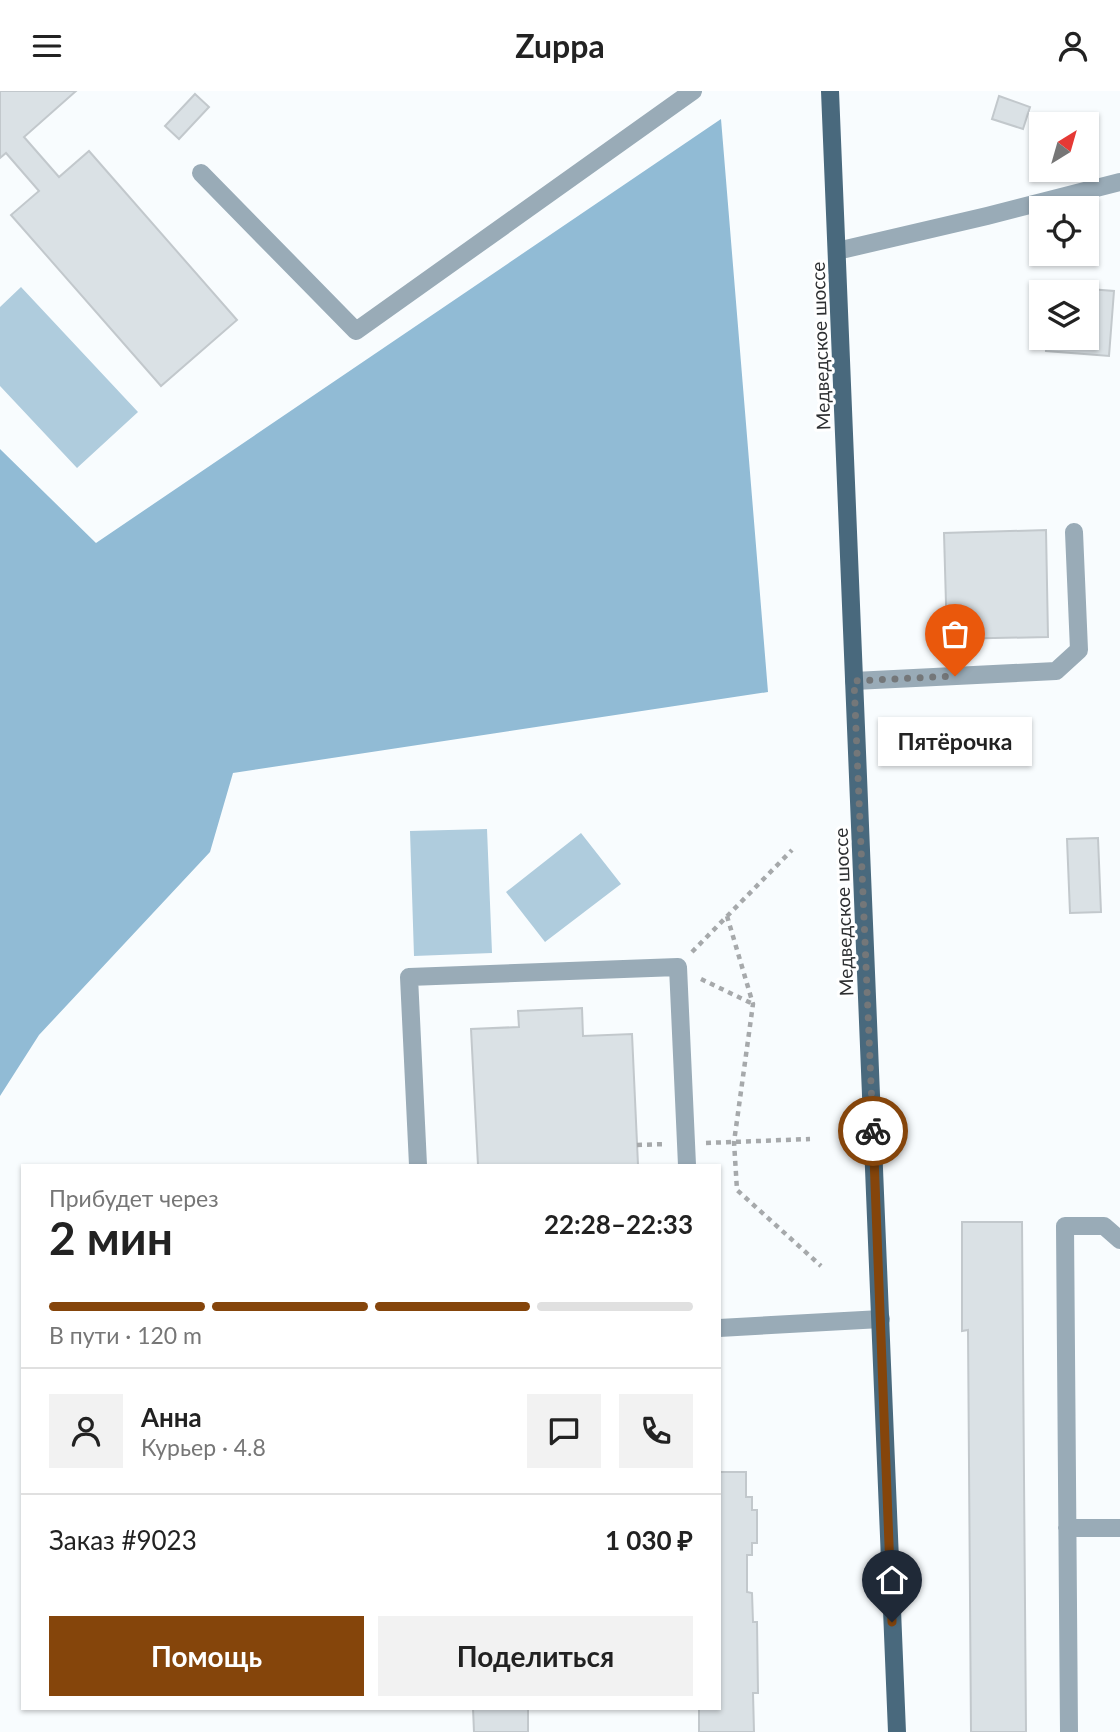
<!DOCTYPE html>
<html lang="ru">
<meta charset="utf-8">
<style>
:root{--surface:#fff;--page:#f2f2f2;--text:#222;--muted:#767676;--line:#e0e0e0;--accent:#85450b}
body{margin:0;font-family:Lato,sans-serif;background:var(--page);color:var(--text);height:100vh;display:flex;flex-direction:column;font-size:26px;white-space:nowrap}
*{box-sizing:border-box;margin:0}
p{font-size:23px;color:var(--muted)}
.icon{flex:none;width:38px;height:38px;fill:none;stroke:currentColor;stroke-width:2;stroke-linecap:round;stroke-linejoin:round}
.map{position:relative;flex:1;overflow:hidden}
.side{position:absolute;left:21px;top:1073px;width:700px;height:546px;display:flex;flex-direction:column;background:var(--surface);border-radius:0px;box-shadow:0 2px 5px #0004}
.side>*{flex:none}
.needle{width:46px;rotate:37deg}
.tools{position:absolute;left:1029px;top:21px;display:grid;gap:14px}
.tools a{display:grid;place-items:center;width:70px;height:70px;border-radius:0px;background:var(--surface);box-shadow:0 2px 5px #0004;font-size:35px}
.pin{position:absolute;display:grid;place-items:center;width:60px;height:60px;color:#fff;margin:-72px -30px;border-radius:50% 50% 50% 0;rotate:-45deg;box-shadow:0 0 7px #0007}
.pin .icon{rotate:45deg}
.courier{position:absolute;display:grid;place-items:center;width:70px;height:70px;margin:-35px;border:5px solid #85450b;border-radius:50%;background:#fff;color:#222;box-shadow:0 2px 9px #0007}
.bubble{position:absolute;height:49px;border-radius:0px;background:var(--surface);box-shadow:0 2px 5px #0004;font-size:23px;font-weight:700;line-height:49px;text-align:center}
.headline em{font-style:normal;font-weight:700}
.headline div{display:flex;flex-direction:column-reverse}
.headline{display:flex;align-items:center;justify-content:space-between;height:119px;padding:0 28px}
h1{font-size:46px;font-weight:700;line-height:52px}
.bar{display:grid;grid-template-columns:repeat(4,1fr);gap:10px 7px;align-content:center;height:84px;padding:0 28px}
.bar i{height:9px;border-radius:5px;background:var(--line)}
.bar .selected{background:var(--accent)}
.bar p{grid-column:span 4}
.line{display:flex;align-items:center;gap:18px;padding:0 28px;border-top:2px solid var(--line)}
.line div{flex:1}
.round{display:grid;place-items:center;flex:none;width:74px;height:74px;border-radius:0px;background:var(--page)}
.action{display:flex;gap:14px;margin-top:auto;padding:14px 28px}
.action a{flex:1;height:80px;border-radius:0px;background:var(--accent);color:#fff;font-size:28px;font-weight:700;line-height:80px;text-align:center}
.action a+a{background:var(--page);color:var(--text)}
header{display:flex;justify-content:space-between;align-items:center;height:91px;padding:0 28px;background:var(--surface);font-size:32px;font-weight:700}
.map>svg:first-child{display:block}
.green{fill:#afccdd}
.forest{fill:#91bbd5}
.building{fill:#dae1e5;stroke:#c2c8cc;stroke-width:2}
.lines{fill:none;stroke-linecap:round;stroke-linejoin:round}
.path{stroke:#a6a9ab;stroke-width:4.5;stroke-dasharray:5 5;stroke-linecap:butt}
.minor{stroke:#99abb7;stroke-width:18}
.major{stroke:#49697d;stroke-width:18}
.done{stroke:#747779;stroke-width:7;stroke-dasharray:0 12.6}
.route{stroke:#85450b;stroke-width:9}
.labels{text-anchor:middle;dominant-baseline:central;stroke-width:6;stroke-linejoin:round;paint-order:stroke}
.street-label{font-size:19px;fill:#2d2f31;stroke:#fff}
</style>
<header><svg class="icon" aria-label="menu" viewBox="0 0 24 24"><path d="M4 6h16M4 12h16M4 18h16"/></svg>Zuppa<svg class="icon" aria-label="person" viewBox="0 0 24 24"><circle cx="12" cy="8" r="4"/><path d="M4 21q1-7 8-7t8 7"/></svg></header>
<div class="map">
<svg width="1120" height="1641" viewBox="0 0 1120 1641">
<rect width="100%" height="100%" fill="#f8fcfe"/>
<!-- green -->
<path class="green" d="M 21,196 L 138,321 L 77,377 L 0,295 L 0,216 Z
M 487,738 L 492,862 L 414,865 L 410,740 Z
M 581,742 L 621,793 L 545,851 L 506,801 Z"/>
<!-- forest -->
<path class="forest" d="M 721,28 L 768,601 L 233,682 L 210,761 L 39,944 L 0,1005 L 0,358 L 96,452 Z"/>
<!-- building -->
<path class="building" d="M 0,0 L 76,0 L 24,46 L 59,86 L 89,60 L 237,229 L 161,295 L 11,124 L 39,100 L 6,62 L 0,67 Z
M 195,3 L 209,16 L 179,48 L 165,35 Z
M 999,5 L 1030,16 L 1023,38 L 992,28 Z
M 1051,195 L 1114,200 L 1109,265 L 1046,260 L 1047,247 L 1087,247 L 1087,201 L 1050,201 Z
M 1046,439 L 1048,546 L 947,548 L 944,442 Z
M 1098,747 L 1101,821 L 1070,822 L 1067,748 Z
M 582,917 L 583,945 L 632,943 L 638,1074 L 478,1074 L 471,938 L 519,936 L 518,920 Z
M 962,1131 L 1022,1131 L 1026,1641 L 971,1641 L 968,1239 L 962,1240 Z
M 719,1381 L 746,1381 L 746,1406 L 752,1406 L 752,1419 L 757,1419 L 757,1452 L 752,1452 L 752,1464 L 747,1464 L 747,1501 L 752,1502 L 753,1531 L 757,1531 L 758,1602 L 753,1602 L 754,1641 L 699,1641 L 699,1617 L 719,1617 Z
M 473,1617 L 528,1617 L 528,1641 L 474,1641 Z"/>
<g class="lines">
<!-- path -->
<path class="path" d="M 727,825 L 753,913 L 734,1051 L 737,1099 L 821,1175
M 692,861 L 792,759
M 701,888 L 753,913
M 706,1052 L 810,1048
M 637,1054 L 666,1053"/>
<!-- minor -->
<path class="minor" d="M 201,82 L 356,240 L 693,0
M 837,160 L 987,125 L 1120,91
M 854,590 L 1056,580 L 1079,559 L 1074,441
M 418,1074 L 409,886 L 678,876 L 687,1074
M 719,1237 L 881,1228
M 1067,1437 L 1120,1437
M 1069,1641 L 1065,1135 L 1104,1135 L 1120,1149"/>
<!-- major -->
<path class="major" d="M 830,0 L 897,1641"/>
</g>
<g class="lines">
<!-- done -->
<path class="done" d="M 873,1040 L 854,590 L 955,585"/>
<!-- route -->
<path class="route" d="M 873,1040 L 892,1531"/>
</g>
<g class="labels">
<!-- street labels -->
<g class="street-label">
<text transform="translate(820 255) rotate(-92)">Медведское шоссе</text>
<text transform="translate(843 821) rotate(-92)">Медведское шоссе</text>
</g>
</g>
</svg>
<div class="tools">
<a><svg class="needle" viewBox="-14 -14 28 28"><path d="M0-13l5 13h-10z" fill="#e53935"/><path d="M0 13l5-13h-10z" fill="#767676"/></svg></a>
<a><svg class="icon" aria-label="locate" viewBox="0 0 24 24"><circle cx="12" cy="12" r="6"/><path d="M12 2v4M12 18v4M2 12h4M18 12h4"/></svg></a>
<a><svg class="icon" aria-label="layers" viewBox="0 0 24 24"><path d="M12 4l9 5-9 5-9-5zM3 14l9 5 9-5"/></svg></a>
</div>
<div class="pin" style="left:955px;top:585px;background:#ea580c"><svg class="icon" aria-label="bag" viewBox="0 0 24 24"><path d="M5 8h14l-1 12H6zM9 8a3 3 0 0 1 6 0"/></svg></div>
<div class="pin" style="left:892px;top:1531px;background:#1f2937"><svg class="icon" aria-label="home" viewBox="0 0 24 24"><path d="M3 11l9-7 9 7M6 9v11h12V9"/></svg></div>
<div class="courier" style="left:873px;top:1040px"><svg class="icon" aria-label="bike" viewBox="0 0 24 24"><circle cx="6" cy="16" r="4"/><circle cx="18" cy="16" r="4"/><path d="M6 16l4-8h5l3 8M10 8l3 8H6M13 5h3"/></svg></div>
<div class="bubble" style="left:878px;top:626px;width:154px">Пятёрочка</div>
<section class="side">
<div class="headline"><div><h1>2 мин</h1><p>Прибудет через</p></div><em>22:28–22:33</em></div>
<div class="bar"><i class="selected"></i><i class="selected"></i><i class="selected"></i><i></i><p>В пути · 120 m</p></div>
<div class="line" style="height:126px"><a class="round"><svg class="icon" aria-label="person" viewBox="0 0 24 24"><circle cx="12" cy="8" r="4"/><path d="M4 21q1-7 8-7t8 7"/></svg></a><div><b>Анна</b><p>Курьер · 4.8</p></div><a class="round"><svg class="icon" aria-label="chat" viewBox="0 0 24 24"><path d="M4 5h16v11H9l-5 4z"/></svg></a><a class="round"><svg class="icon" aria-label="phone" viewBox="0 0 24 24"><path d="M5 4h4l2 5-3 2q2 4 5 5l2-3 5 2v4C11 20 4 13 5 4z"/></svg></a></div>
<div class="line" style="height:91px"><div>Заказ #9023</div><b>1 030 ₽</b></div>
<div class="action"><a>Помощь</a><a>Поделиться</a></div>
</section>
</div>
